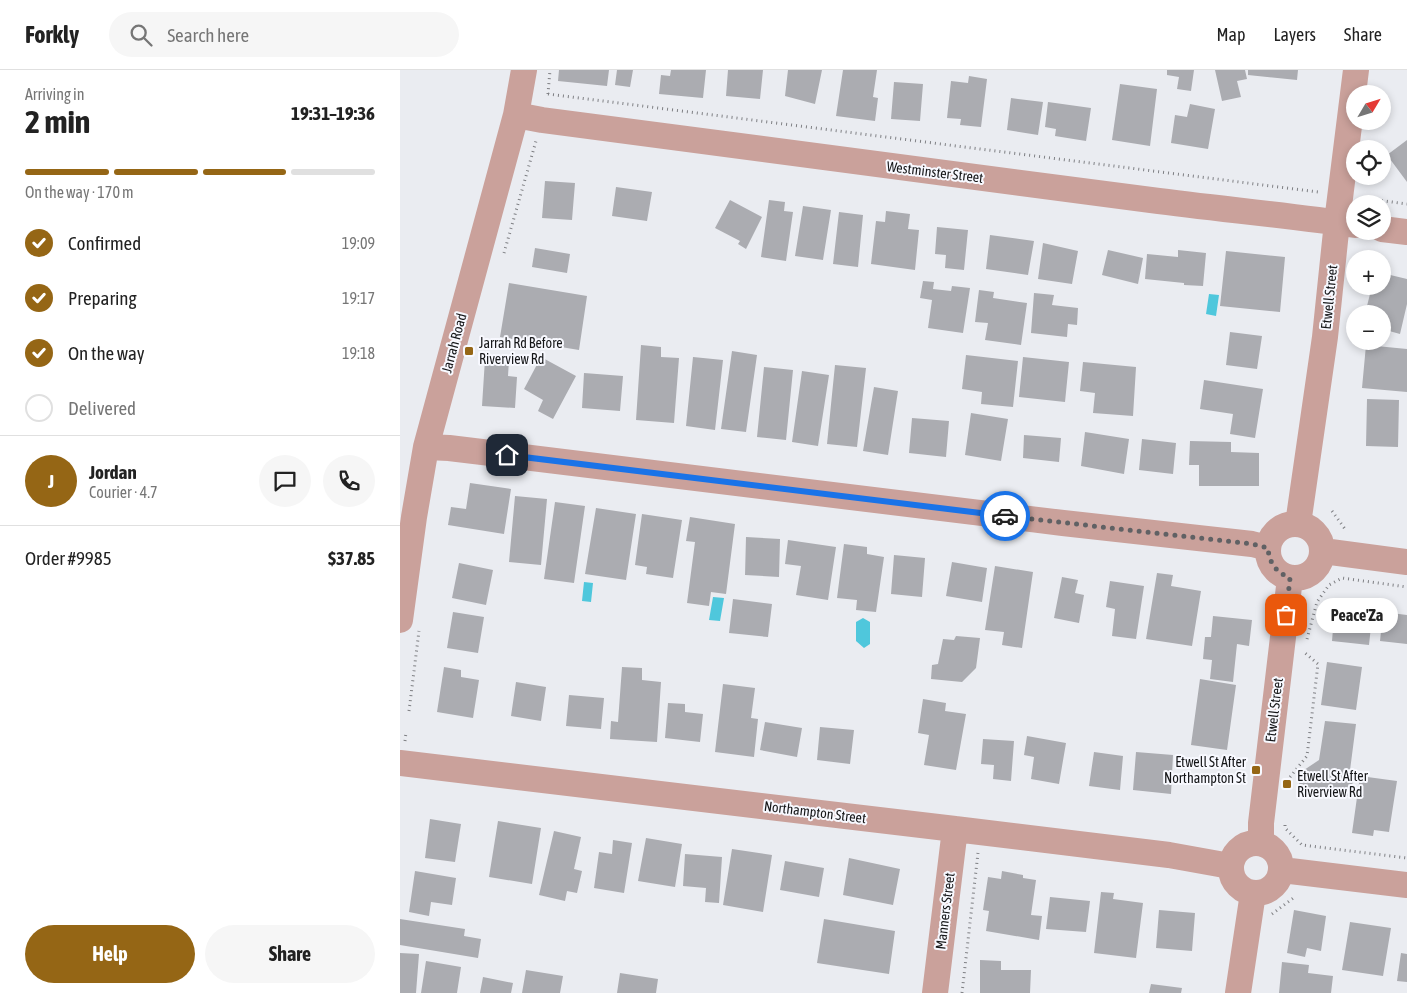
<!DOCTYPE html>
<meta charset="utf-8">
<style>
:root{--surface:#fff;--page:#f6f6f6;--text:#222;--muted:#767676;--line:#e0e0e0;--accent:#956615}
body{margin:0;font-family:"Asap Condensed",sans-serif;background:var(--page);color:var(--text);height:100vh;display:flex;flex-direction:column;font-size:19px;white-space:nowrap}
*{box-sizing:border-box;margin:0}
p{font-size:16px;color:var(--muted)}
.icon{flex:none;width:28px;height:28px;fill:none;stroke:currentColor;stroke-width:2;stroke-linecap:round;stroke-linejoin:round}
.map{position:relative;flex:1;overflow:hidden}
.details{display:flex;flex-direction:column;background:var(--surface);width:400px}
.details>*{flex:none}
.needle{width:32px;rotate:52deg}
.buttons{position:absolute;left:946px;top:15px;display:grid;gap:10px}
.buttons a{display:grid;place-items:center;width:45px;height:45px;border-radius:50%;background:var(--surface);box-shadow:0 2px 8px #0003;font-size:25px}
.pin{position:absolute;display:grid;place-items:center;width:42px;height:42px;color:#fff;margin:-21px;border-radius:10px;box-shadow:0 2px 8px #0006}
.courier{position:absolute;display:grid;place-items:center;width:50px;height:50px;margin:-25px;border:4px solid #1a73e8;border-radius:50%;background:#fff;color:#222;box-shadow:0 1px 6px #0007}
.bubble{position:absolute;height:35px;border-radius:18px;background:var(--surface);box-shadow:0 2px 8px #0003;font-size:16px;font-weight:700;line-height:35px;text-align:center}
.overview em{font-style:normal;font-weight:700}
.overview div{display:flex;flex-direction:column-reverse}
.overview{display:flex;align-items:center;justify-content:space-between;height:85px;padding:0 25px}
h1{font-size:32px;font-weight:700;line-height:38px}
.bar{display:grid;grid-template-columns:repeat(4,1fr);gap:8px 5px;align-content:center;height:60px;padding:0 25px}
.bar i{height:6px;border-radius:4px;background:var(--line)}
.bar .selected{background:var(--accent)}
.bar p{grid-column:span 4}
.line{display:flex;align-items:center;gap:12px;padding:0 25px;border-top:1px solid var(--line)}
.line div{flex:1}
.round{display:grid;place-items:center;flex:none;width:52px;height:52px;border-radius:26px;background:var(--page)}
ol{padding:0 25px;list-style:none}
li{display:flex;align-items:center;gap:15px;height:55px}
li p{margin-inline-start:auto}
li .icon{padding:5px;border-radius:50%;background:var(--accent);color:#fff;stroke-width:4}
li:last-child{color:var(--muted)}
li i{width:28px;height:28px;border:2px solid var(--line);border-radius:50%}
.button{display:flex;gap:10px;margin-top:auto;padding:10px 25px}
.button a{flex:1;height:58px;border-radius:30px;background:var(--accent);color:#fff;font-size:20px;font-weight:700;line-height:58px;text-align:center}
.button a+a{background:var(--page);color:var(--text)}
header{display:flex;align-items:center;gap:30px;box-sizing:border-box;height:70px;padding:0 25px;background:var(--surface);border-bottom:1px solid var(--line)}
header strong{font-size:24px}
nav{display:flex;gap:28px;margin-inline-start:auto;font-size:18px}
.search{width:350px;height:45px;background:var(--page);display:flex;align-items:center;gap:12px;box-sizing:border-box;padding:0 18px;border-radius:28px;color:var(--muted);font-size:19px}
main{display:flex;flex:1;min-height:0}
.map>svg:first-child{display:block}
.water{fill:#4fc7dc}
.building{fill:#abacb1}
.lines{fill:none;stroke-linecap:round;stroke-linejoin:round}
.path{stroke:#7e7f83;stroke-width:3;stroke-dasharray:1 4;stroke-linecap:butt}
.minor{stroke:#caa19b;stroke-width:26}
.done{stroke:#606164;stroke-width:5;stroke-dasharray:0 9}
.route{stroke:#1a73e8;stroke-width:6}
.poi-dot{fill:#956615;stroke:#f8f9ff;stroke-width:2}
.labels{text-anchor:middle;dominant-baseline:central;stroke-width:4;stroke-linejoin:round;paint-order:stroke}
.street-label{font-size:14px;fill:#151618;stroke:#f8f9ff}
.poi-label{font-size:14px;fill:#151618;stroke:#f8f9ff;text-anchor:start}
</style>
<header>
<strong>Forkly</strong>
<div class="search"><svg class="icon" aria-label="search" viewBox="0 0 24 24"><circle cx="10" cy="10" r="6"/><path d="M15 15l6 6"/></svg>Search here</div>
<nav><a>Map</a><a>Layers</a><a>Share</a></nav>
</header>
<main>
<section class="details">
<div class="overview"><div><h1>2 min</h1><p>Arriving in</p></div><em>19:31–19:36</em></div>
<div class="bar"><i class="selected"></i><i class="selected"></i><i class="selected"></i><i></i><p>On the way · 170 m</p></div>
<ol>
<li><svg class="icon" aria-label="check" viewBox="0 0 24 24"><path d="M5 12l5 5 9-10"/></svg>Confirmed<p>19:09</p></li>
<li><svg class="icon" aria-label="check" viewBox="0 0 24 24"><path d="M5 12l5 5 9-10"/></svg>Preparing<p>19:17</p></li>
<li><svg class="icon" aria-label="check" viewBox="0 0 24 24"><path d="M5 12l5 5 9-10"/></svg>On the way<p>19:18</p></li>
<li><i></i>Delivered</li>
</ol>
<div class="line" style="height:90px"><b class="round" style="background:var(--accent);color:#fff">J</b><div><b>Jordan</b><p>Courier · 4.7</p></div><a class="round"><svg class="icon" aria-label="chat" viewBox="0 0 24 24"><path d="M4 5h16v11H9l-5 4z"/></svg></a><a class="round"><svg class="icon" aria-label="phone" viewBox="0 0 24 24"><path d="M5 4h4l2 5-3 2q2 4 5 5l2-3 5 2v4C11 20 4 13 5 4z"/></svg></a></div>
<div class="line" style="height:65px"><div>Order #9985</div><b>$37.85</b></div>
<div class="button"><a>Help</a><a>Share</a></div>
</section>
<div class="map">
<svg width="1007" height="923" viewBox="0 0 1007 923">
<rect width="100%" height="100%" fill="#eaecf1"/>
<!-- water -->
<path class="water" d="M 809,224 L 819,225 L 816,246 L 806,244 Z
M 184,512 L 193,513 L 191,532 L 182,531 Z
M 313,527 L 324,528 L 320,551 L 309,550 Z
M 463,548 L 470,552 L 470,574 L 464,578 L 456,571 L 456,552 Z"/>
<!-- building -->
<path class="building" d="M 159,0 L 209,0 L 207,16 L 158,11 Z
M 217,0 L 233,0 L 230,17 L 215,15 Z
M 271,0 L 306,0 L 303,28 L 259,24 L 261,5 L 270,6 Z
M 328,0 L 363,0 L 360,29 L 326,26 Z
M 388,0 L 422,0 L 415,34 L 385,26 Z
M 443,0 L 477,0 L 473,27 L 478,28 L 475,51 L 436,46 Z
M 767,0 L 794,0 L 791,21 L 777,19 L 779,7 L 767,5 Z
M 815,0 L 845,0 L 847,9 L 837,11 L 841,27 L 822,31 Z
M 848,0 L 898,0 L 897,10 L 848,5 Z
M 569,6 L 587,9 L 581,57 L 560,55 L 561,49 L 547,48 L 551,11 L 568,13 Z
M 494,12 L 523,14 L 520,51 L 491,49 Z
M 720,14 L 757,19 L 750,76 L 712,70 Z
M 611,28 L 643,32 L 638,65 L 607,60 Z
M 648,32 L 691,38 L 686,71 L 655,66 L 656,59 L 645,57 Z
M 790,34 L 815,39 L 808,79 L 771,73 L 775,45 L 787,47 Z
M 1007,70 L 1007,112 L 987,85 Z
M 145,111 L 175,113 L 172,150 L 142,148 Z
M 216,117 L 252,122 L 247,151 L 212,146 Z
M 330,130 L 362,147 L 346,179 L 338,174 L 340,171 L 315,158 Z
M 369,130 L 385,132 L 384,141 L 393,142 L 386,191 L 361,187 Z
M 403,136 L 431,140 L 423,190 L 395,186 Z
M 486,141 L 510,144 L 508,159 L 519,160 L 515,200 L 471,194 L 476,151 L 485,152 Z
M 439,142 L 463,145 L 458,197 L 433,194 Z
M 537,157 L 568,160 L 564,200 L 545,198 L 546,185 L 535,184 Z
M 590,165 L 634,171 L 628,205 L 586,199 Z
M 643,173 L 678,181 L 672,214 L 638,209 Z
M 135,178 L 170,184 L 167,203 L 132,197 Z
M 708,180 L 743,188 L 738,214 L 702,205 Z
M 778,180 L 806,183 L 803,216 L 784,215 L 784,213 L 745,209 L 747,184 L 778,187 Z
M 826,181 L 885,187 L 880,242 L 820,236 Z
M 982,203 L 1007,209 L 1007,234 L 1000,264 L 982,259 L 982,244 L 965,244 L 972,216 L 982,216 Z
M 523,211 L 534,212 L 533,219 L 551,221 L 552,216 L 570,218 L 563,263 L 528,258 L 532,230 L 520,228 Z
M 109,213 L 187,226 L 179,280 L 100,267 Z
M 579,220 L 594,222 L 593,228 L 627,233 L 621,275 L 585,270 L 588,253 L 575,252 Z
M 634,223 L 654,225 L 652,235 L 678,238 L 677,255 L 668,254 L 667,267 L 631,263 Z
M 830,262 L 862,266 L 857,299 L 826,295 Z
M 241,275 L 261,277 L 261,287 L 279,288 L 274,353 L 236,350 Z
M 966,275 L 1007,279 L 1007,322 L 962,318 Z
M 332,281 L 357,285 L 346,362 L 321,359 Z
M 566,285 L 618,291 L 613,337 L 581,334 L 582,322 L 562,319 Z
M 141,287 L 176,306 L 153,349 L 138,341 L 143,330 L 124,319 Z
M 293,287 L 323,290 L 315,360 L 286,356 Z
M 623,287 L 669,292 L 665,332 L 619,327 Z
M 85,289 L 109,290 L 108,306 L 117,307 L 115,338 L 82,336 Z
M 683,292 L 736,297 L 733,346 L 693,343 L 695,323 L 680,321 Z
M 435,295 L 466,298 L 457,377 L 427,374 Z
M 364,297 L 393,300 L 386,370 L 357,367 Z
M 402,301 L 429,305 L 418,376 L 392,372 Z
M 184,303 L 223,306 L 220,341 L 182,338 Z
M 804,310 L 863,319 L 855,368 L 830,364 L 833,344 L 800,339 Z
M 474,317 L 498,321 L 488,385 L 463,381 Z
M 967,329 L 999,330 L 998,377 L 966,376 Z
M 571,343 L 608,349 L 601,391 L 565,385 Z
M 512,348 L 549,351 L 546,387 L 509,383 Z
M 685,362 L 729,369 L 724,404 L 681,396 Z
M 624,365 L 661,368 L 659,392 L 623,388 Z
M 742,369 L 776,373 L 773,404 L 739,400 Z
M 790,371 L 831,372 L 831,382 L 859,383 L 859,416 L 799,416 L 799,395 L 789,395 Z
M 70,413 L 111,419 L 104,464 L 48,455 L 51,437 L 66,439 Z
M 115,426 L 147,429 L 141,495 L 109,492 Z
M 155,432 L 185,436 L 174,513 L 144,509 Z
M 196,438 L 236,444 L 226,510 L 185,504 Z
M 242,444 L 282,450 L 273,508 L 246,504 L 247,497 L 235,495 Z
M 290,447 L 335,454 L 326,524 L 311,522 L 309,536 L 287,533 L 295,472 L 286,471 Z
M 346,467 L 380,469 L 379,507 L 345,505 Z
M 388,470 L 436,477 L 428,530 L 396,525 L 401,496 L 385,494 Z
M 444,474 L 467,477 L 467,484 L 484,487 L 476,542 L 456,540 L 457,530 L 437,528 Z
M 494,485 L 525,488 L 522,527 L 491,524 Z
M 552,492 L 587,498 L 582,532 L 546,526 Z
M 59,493 L 93,500 L 86,535 L 52,528 Z
M 595,496 L 633,502 L 622,578 L 602,575 L 604,562 L 585,560 Z
M 757,503 L 773,505 L 771,516 L 801,521 L 792,576 L 746,569 Z
M 662,507 L 678,510 L 675,523 L 684,525 L 679,553 L 654,548 Z
M 710,511 L 744,516 L 736,569 L 712,566 L 715,539 L 706,537 Z
M 333,529 L 372,534 L 368,567 L 329,563 Z
M 935,535 L 973,538 L 969,575 L 932,571 Z
M 53,542 L 84,547 L 78,583 L 47,578 Z
M 983,542 L 1007,545 L 1007,574 L 980,571 Z
M 813,546 L 852,550 L 849,576 L 837,574 L 833,612 L 810,609 L 812,590 L 803,589 L 805,567 L 811,567 Z
M 556,566 L 580,568 L 576,598 L 562,612 L 531,609 L 532,595 L 538,594 L 543,569 L 554,570 Z
M 927,592 L 962,597 L 956,640 L 921,635 Z
M 44,597 L 61,600 L 61,607 L 79,610 L 73,648 L 37,642 Z
M 222,597 L 242,598 L 242,610 L 261,612 L 257,672 L 210,669 L 211,651 L 218,652 Z
M 800,609 L 836,615 L 827,680 L 791,675 Z
M 116,612 L 146,617 L 141,651 L 111,646 Z
M 323,614 L 355,618 L 351,648 L 358,649 L 354,687 L 315,682 Z
M 169,625 L 204,628 L 201,659 L 166,656 Z
M 523,629 L 546,633 L 545,641 L 566,644 L 556,700 L 524,695 L 529,665 L 518,663 Z
M 268,633 L 285,634 L 285,642 L 303,644 L 300,672 L 265,668 Z
M 925,651 L 956,654 L 949,708 L 953,709 L 951,726 L 898,721 L 901,702 L 919,690 Z
M 365,652 L 402,658 L 397,687 L 360,680 Z
M 420,657 L 454,660 L 450,694 L 417,690 Z
M 627,666 L 666,673 L 659,714 L 631,709 L 634,687 L 624,685 Z
M 583,669 L 614,671 L 611,711 L 593,709 L 594,695 L 581,694 Z
M 694,682 L 723,686 L 720,720 L 689,716 Z
M 736,682 L 773,685 L 771,724 L 733,720 Z
M 960,706 L 997,711 L 989,762 L 974,760 L 973,766 L 952,763 Z
M 30,749 L 61,754 L 55,792 L 25,788 Z
M 98,751 L 141,758 L 132,814 L 89,807 Z
M 154,761 L 181,767 L 174,799 L 182,801 L 177,823 L 167,821 L 165,831 L 139,825 Z
M 246,768 L 282,774 L 275,817 L 238,811 Z
M 213,770 L 232,773 L 224,823 L 194,818 L 199,782 L 212,784 Z
M 332,779 L 372,785 L 363,842 L 323,835 Z
M 285,784 L 322,787 L 319,833 L 305,832 L 306,818 L 283,816 Z
M 449,788 L 500,799 L 493,835 L 443,825 Z
M 385,791 L 424,798 L 419,827 L 380,820 Z
M 15,801 L 56,808 L 52,835 L 31,832 L 29,846 L 9,842 Z
M 602,801 L 623,805 L 623,808 L 636,810 L 631,845 L 642,846 L 639,870 L 586,861 L 589,841 L 583,840 L 588,807 L 601,809 Z
M 701,822 L 714,823 L 713,829 L 743,833 L 736,888 L 694,883 Z
M 650,827 L 690,831 L 686,862 L 646,859 Z
M 759,840 L 795,843 L 792,881 L 756,878 Z
M 894,840 L 926,846 L 921,881 L 907,878 L 905,887 L 887,883 Z
M 0,849 L 65,859 L 64,866 L 81,869 L 78,888 L 0,875 Z
M 424,849 L 495,861 L 489,904 L 417,893 Z
M 950,852 L 991,858 L 983,906 L 942,900 Z
M 0,883 L 19,884 L 16,923 L 0,923 Z
M 1001,883 L 1007,884 L 1007,912 L 997,911 Z
M 580,890 L 601,891 L 601,900 L 631,900 L 630,923 L 580,923 Z
M 26,891 L 61,897 L 57,923 L 21,923 Z
M 882,892 L 909,895 L 908,903 L 933,906 L 931,923 L 879,923 Z
M 126,900 L 163,906 L 160,923 L 122,923 Z
M 220,903 L 258,909 L 256,923 L 217,923 Z
M 83,907 L 113,913 L 111,923 L 80,923 Z
M 751,914 L 782,918 L 781,923 L 749,923 Z"/>
<g class="lines">
<!-- path -->
<path class="path" d="M 148,24 L 918,122
M 148,24 L 150,0
M 962,128 L 1007,134
M 104,183 L 136,71
M 932,441 L 945,459
M 907,569 L 917,532 L 929,515 L 942,508 L 1007,517
M 9,641 L 19,561
M 5,671 L 6,662
M 890,707 L 907,686 L 918,594 L 904,582
M 885,755 L 885,758 L 902,775 L 1007,788
M 872,844 L 896,826
M 562,923 L 578,783"/>
<!-- minor -->
<path class="minor" d="M 116,45 L 142,50 C 345,77 548,104 751,130 C 819,139 887,145 955,155
M 982,159 L 1007,162
M 26,377 L 49,378 L 663,453 L 852,474 L 868,478
M868 481a27 27 0 1 1 54 0a27 27 0 1 1-54 0Z
M 898,454 L 925,267 L 937,152 L 956,0
M 923,481 L 1007,492
M 0,550 L 14,447 L 26,377 L 116,45 L 124,0
M 0,693 L 555,759 L 769,785 L 830,796
M831 798a25 25 0 1 1 50 0a25 25 0 1 1-50 0Z
M 861,773 L 861,753 L 890,508
M 882,800 L 1007,815
M 535,923 L 555,759
M 838,923 L 853,823"/>
</g>
<g class="lines">
<!-- done -->
<path class="done" d="M 605,446 L 852,474 L 868,478 C 869,493 876,502 890,508 L 886,545"/>
<!-- route -->
<path class="route" d="M 107,385 L 605,446"/>
</g>
<!-- markers -->
<g class="poi-dot">
<rect x="64" y="276" width="10" height="10" rx="2.5"/>
<rect x="851" y="695" width="10" height="10" rx="2.5"/>
<rect x="882" y="709" width="10" height="10" rx="2.5"/>
</g>
<g class="labels">
<!-- street labels -->
<g class="street-label">
<text transform="translate(535 102) rotate(7)">Westminster Street</text>
<text transform="translate(929 227) rotate(-84)">Etwell Street</text>
<text transform="translate(54 273) rotate(-75)">Jarrah Road</text>
<text transform="translate(874 640) rotate(-83)">Etwell Street</text>
<text transform="translate(415 742) rotate(7)">Northampton Street</text>
<text transform="translate(545 841) rotate(-83)">Manners Street</text>
</g>
<!-- poi labels -->
<g class="poi-label">
<text x="79" y="273">Jarrah Rd Before<tspan x="79" dy="16">Riverview Rd</tspan></text>
<text x="846" y="692" text-anchor="end">Etwell St After<tspan x="846" dy="16">Northampton St</tspan></text>
<text x="897" y="706">Etwell St After<tspan x="897" dy="16">Riverview Rd</tspan></text>
</g>
</g>
</svg>
<div class="buttons">
<a><svg class="needle" viewBox="-14 -14 28 28"><path d="M0-13l5 13h-10z" fill="#e53935"/><path d="M0 13l5-13h-10z" fill="#767676"/></svg></a>
<a><svg class="icon" aria-label="locate" viewBox="0 0 24 24"><circle cx="12" cy="12" r="6"/><path d="M12 2v4M12 18v4M2 12h4M18 12h4"/></svg></a>
<a><svg class="icon" aria-label="layers" viewBox="0 0 24 24"><path d="M12 4l9 5-9 5-9-5zM3 14l9 5 9-5"/></svg></a>
<a>+</a>
<a>−</a>
</div>
<div class="pin" style="left:886px;top:545px;background:#ea580c"><svg class="icon" aria-label="bag" viewBox="0 0 24 24"><path d="M5 8h14l-1 12H6zM9 8a3 3 0 0 1 6 0"/></svg></div>
<div class="pin" style="left:107px;top:385px;background:#1f2937"><svg class="icon" aria-label="home" viewBox="0 0 24 24"><path d="M3 11l9-7 9 7M6 9v11h12V9"/></svg></div>
<div class="courier" style="left:605px;top:446px"><svg class="icon" aria-label="car" viewBox="0 0 24 24"><path d="M5 17H2v-5l4-1 3-4h7l3 4 3 1v5h-3M9 17h6M6 11h13"/><circle cx="7" cy="17" r="2"/><circle cx="17" cy="17" r="2"/></svg></div>
<div class="bubble" style="left:916px;top:528px;width:82px">Peace'Za</div>
</div>
</main>
